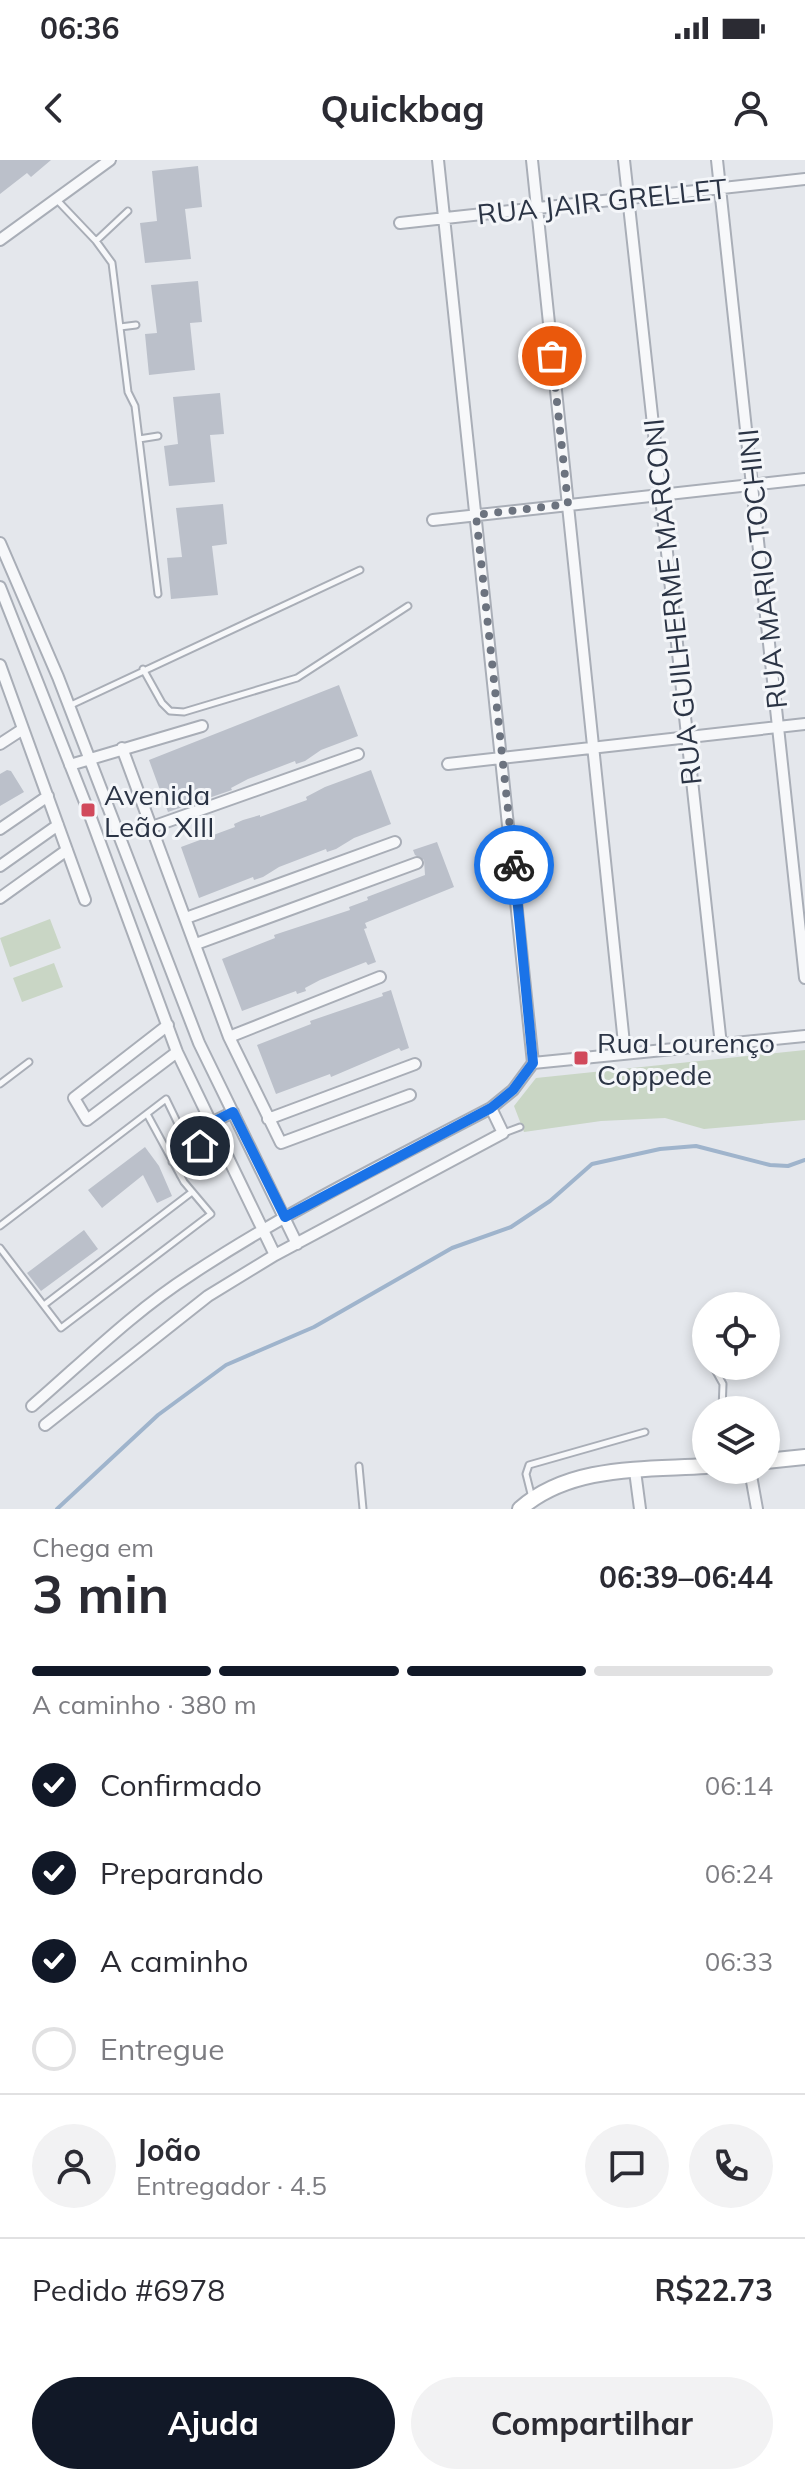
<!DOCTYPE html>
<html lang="pt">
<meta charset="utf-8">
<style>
:root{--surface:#fff;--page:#f2f2f3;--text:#2b2b33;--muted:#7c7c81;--line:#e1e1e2;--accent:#111827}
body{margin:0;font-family:Mulish,sans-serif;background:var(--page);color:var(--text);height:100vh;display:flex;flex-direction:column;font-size:30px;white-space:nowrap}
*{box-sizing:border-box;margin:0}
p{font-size:26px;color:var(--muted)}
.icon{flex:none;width:44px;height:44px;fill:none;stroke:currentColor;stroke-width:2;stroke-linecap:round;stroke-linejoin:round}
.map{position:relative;height:1349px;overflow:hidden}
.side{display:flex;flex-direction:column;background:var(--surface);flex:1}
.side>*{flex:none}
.controls{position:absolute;left:692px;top:1132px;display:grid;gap:16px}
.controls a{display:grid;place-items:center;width:88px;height:88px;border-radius:50%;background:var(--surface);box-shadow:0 4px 12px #0003;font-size:40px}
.pin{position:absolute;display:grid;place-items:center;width:68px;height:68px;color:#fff;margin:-34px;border:4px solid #fff;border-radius:50%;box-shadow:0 2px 8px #0007}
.courier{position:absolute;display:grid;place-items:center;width:80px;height:80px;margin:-40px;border:6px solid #1a73e8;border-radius:50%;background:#fff;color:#222;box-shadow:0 2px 10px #0007}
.overview em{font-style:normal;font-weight:700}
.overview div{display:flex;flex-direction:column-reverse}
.overview{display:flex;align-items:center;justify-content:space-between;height:136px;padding:0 32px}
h1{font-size:52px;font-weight:700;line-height:60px}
.bar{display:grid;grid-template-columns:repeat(4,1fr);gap:12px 8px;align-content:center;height:96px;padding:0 32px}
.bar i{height:10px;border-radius:6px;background:var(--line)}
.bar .current{background:var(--accent)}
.bar p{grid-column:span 4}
.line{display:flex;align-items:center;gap:20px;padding:0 32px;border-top:2px solid var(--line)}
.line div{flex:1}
.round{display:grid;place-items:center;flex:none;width:84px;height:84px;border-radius:42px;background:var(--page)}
ol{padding:0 32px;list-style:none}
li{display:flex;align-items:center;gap:24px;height:88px}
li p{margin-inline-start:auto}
li .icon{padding:8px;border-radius:50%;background:var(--accent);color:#fff;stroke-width:4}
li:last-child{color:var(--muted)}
li i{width:44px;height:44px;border:4px solid var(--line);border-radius:50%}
.action{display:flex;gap:16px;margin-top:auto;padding:16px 32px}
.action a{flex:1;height:92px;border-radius:48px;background:var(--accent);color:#fff;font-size:32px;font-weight:700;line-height:92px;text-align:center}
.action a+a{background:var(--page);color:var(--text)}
.status{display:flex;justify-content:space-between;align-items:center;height:56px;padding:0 40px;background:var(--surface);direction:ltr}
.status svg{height:22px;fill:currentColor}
header{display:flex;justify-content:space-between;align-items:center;height:104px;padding:0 32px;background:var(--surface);font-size:36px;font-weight:700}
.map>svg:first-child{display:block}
.green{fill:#c9d6c5}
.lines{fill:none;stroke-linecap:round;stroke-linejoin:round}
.stream{stroke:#9fb4cc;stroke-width:4}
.building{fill:#bbc0ca}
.lane-casing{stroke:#a9aeb7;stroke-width:9}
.street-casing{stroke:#a9aeb7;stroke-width:14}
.secondary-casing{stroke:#a9aeb7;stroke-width:18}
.lane{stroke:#f7f8fa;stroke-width:5}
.street{stroke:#f7f8fa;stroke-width:10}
.secondary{stroke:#fff;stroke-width:14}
.done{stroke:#6c737f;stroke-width:8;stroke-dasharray:0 14.4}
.route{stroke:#1a73e8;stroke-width:10}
.poi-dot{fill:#d1495b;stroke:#f4f6f9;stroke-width:3}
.labels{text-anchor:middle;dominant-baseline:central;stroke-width:6;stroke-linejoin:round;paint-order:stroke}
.street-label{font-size:28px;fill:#2b3445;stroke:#f4f6f9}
.poi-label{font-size:28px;fill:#2b3445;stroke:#f4f6f9;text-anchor:start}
</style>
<div class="status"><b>06:36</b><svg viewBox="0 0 49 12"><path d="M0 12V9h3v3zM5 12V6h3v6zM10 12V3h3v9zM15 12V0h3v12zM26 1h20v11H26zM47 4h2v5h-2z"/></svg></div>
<header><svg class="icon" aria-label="back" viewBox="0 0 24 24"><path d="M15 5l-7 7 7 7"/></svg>Quickbag<svg class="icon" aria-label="person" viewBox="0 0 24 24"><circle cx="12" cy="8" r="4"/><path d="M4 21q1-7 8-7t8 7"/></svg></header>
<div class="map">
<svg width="805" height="1349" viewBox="0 0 805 1349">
<rect width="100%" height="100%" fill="#e4e7ec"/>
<!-- green -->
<path class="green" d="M 50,759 L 61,788 L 10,807 L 0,778 Z
M 54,803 L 63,827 L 22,842 L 13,818 Z
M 805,890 L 805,960 L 704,969 L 665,958 L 601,961 L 524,972 L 514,946 L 536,918 Z"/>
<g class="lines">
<!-- stream -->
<path class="stream" d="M 57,1349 L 158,1255 L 226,1205 L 314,1167 L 452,1088 L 511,1067 L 550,1041 L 592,1004 L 660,989 L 696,986 L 770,1005 L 788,1006 L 805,1000"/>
</g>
<!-- building -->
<path class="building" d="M 0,0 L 51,0 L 31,17 L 27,13 L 0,34 Z
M 198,6 L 202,47 L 185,49 L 191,99 L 145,103 L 140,63 L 157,61 L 152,11 Z
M 198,121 L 202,162 L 190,163 L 195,210 L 149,215 L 145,174 L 157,173 L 151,125 Z
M 220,233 L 224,274 L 210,275 L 215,322 L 169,326 L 164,286 L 178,284 L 173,237 Z
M 223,344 L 227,384 L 212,386 L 218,435 L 171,439 L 167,398 L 182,397 L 176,348 Z
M 339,525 L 358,576 L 321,590 L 305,601 L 296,604 L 295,601 L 248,619 L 231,628 L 232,630 L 168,652 L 149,600 Z
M 7,610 L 11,611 L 24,632 L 0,646 L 0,614 Z
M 371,610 L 391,664 L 354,678 L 336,689 L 327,692 L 326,689 L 279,707 L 263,717 L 254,720 L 253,717 L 199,738 L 181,687 L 235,667 L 234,664 L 243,660 L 260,655 L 260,657 L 307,640 L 306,637 L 325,627 Z
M 437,682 L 454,727 L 365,763 L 367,768 L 364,769 L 376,802 L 368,805 L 366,802 L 320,820 L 305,828 L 306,831 L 297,834 L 296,831 L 242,851 L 222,799 L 275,778 L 274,775 L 283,772 L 350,750 L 349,747 L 368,740 L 367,737 L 425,715 L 424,700 L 415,695 L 413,690 Z
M 391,830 L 409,888 L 401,891 L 399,888 L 331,917 L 330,914 L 276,934 L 257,885 L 311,864 L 310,861 L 383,836 L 382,833 Z
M 145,987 L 159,1006 L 172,1036 L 157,1043 L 143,1015 L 102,1048 L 88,1030 Z
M 84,1070 L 98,1089 L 41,1131 L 27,1113 Z"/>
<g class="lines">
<defs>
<path id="lane" d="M 57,40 L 96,81 L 112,103 L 128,232 L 135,246 L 158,434
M 96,81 L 128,51
M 120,167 L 136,165
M 139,279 L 158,276
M 143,509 L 162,543 L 170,551 L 184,552 L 297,518 L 408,446
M 71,545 L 360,410
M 0,924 L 29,902
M 504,973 L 520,967
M 172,1002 L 192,991 L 215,973
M 180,1015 L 208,1000 L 227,999
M 0,1066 L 166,939 L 183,974
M 0,1088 L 61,1168 L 211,1054 L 184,1022 L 147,954
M 44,1145 L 192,1032
M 705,1193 L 706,1195
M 713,1206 L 723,1224 L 722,1250
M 359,1306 L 363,1349
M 532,1338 L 526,1314 L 529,1305 L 645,1272"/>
<path id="street" d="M 438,0 L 533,903
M 532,0 L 625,893
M 624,0 L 721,885
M 717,0 L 805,818
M 400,63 L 805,19
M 0,80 L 110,0
M 433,360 L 805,319
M 0,383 L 58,517 L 199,883 L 297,1084
M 0,427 L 88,650 L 177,892 L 275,1095
M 0,505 L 85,740
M 0,584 L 23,569
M 122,588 L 229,877 L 281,983 L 410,935
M 448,604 L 805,564
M 70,605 L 202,566
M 152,667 L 358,594
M 0,669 L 48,636
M 0,706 L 58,665
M 0,738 L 67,690
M 186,758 L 395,682
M 196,784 L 417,703
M 168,865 L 74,938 L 87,960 L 177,892
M 229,877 L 380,817
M 533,903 L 805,876
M 268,959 L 415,904
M 211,963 L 233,952
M 32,1246 C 84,1201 134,1151 192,1114 C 287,1051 390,1001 491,948 L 513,930 L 533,903
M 45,1265 L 208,1136 L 275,1095 L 503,973 L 491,948
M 750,1310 L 757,1349
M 635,1311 L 640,1349"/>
<path id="secondary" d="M 766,1301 L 805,1297
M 520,1349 C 570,1305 643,1310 706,1306"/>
</defs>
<!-- lane casing -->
<use href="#lane" class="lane-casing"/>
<!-- street casing -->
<use href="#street" class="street-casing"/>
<!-- secondary casing -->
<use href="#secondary" class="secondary-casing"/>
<!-- lane -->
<use href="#lane" class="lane"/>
<!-- street -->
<use href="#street" class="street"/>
<!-- secondary -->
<use href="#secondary" class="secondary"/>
</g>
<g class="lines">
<!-- done -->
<path class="done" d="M 514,705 L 476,355 L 568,344 L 552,196"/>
<!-- route -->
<path class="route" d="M 200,986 L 215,973 L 211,963 L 233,952 L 285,1057 L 491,948 L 513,930 L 533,903 L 514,705"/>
</g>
<!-- markers -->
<g class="poi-dot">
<rect x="80" y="642" width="16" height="16" rx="4"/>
<rect x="573" y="890" width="16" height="16" rx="4"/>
</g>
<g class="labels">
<!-- street labels -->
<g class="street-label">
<text transform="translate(602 41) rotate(-6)">RUA JAIR GRELLET</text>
<text transform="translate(762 409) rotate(-96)">RUA MARIO TOCHINI</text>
<text transform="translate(672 442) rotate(-96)">RUA GUILHERME MARCONI</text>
</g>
<!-- poi labels -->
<g class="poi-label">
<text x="104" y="634">Avenida<tspan x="104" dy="32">Leão XIII</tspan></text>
<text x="597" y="882">Rua Lourenço<tspan x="597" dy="32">Coppede</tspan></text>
</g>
</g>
</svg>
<div class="controls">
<a><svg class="icon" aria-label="locate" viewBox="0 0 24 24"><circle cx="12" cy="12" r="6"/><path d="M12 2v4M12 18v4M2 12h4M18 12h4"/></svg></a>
<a><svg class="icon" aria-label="layers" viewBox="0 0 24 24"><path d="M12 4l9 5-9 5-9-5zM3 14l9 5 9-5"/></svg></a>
</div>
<div class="pin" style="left:552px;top:196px;background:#ea580c"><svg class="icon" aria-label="bag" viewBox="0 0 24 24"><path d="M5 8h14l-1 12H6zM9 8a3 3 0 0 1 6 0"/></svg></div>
<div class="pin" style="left:200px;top:986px;background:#1f2937"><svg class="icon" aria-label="home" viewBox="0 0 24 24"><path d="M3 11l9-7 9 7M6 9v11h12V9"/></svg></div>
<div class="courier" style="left:514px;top:705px"><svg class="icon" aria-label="bike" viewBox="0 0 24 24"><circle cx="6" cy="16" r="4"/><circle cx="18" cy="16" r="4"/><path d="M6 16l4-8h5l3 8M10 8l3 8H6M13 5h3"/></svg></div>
</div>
<section class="side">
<div class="overview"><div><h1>3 min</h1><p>Chega em</p></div><em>06:39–06:44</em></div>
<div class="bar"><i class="current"></i><i class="current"></i><i class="current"></i><i></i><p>A caminho · 380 m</p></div>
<ol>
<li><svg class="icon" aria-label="check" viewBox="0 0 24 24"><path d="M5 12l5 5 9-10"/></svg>Confirmado<p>06:14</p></li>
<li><svg class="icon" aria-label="check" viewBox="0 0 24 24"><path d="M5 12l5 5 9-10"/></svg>Preparando<p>06:24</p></li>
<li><svg class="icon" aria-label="check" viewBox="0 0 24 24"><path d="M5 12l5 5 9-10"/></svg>A caminho<p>06:33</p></li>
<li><i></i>Entregue</li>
</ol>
<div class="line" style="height:144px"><a class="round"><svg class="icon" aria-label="person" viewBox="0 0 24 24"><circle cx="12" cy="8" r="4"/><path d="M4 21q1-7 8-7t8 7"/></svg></a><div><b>João</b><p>Entregador · 4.5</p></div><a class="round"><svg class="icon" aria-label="chat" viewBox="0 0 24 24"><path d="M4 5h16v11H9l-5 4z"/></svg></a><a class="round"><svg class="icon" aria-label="phone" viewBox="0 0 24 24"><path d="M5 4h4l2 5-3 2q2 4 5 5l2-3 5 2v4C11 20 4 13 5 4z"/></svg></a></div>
<div class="line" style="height:104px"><div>Pedido #6978</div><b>R$22.73</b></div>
<div class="action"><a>Ajuda</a><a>Compartilhar</a></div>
</section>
